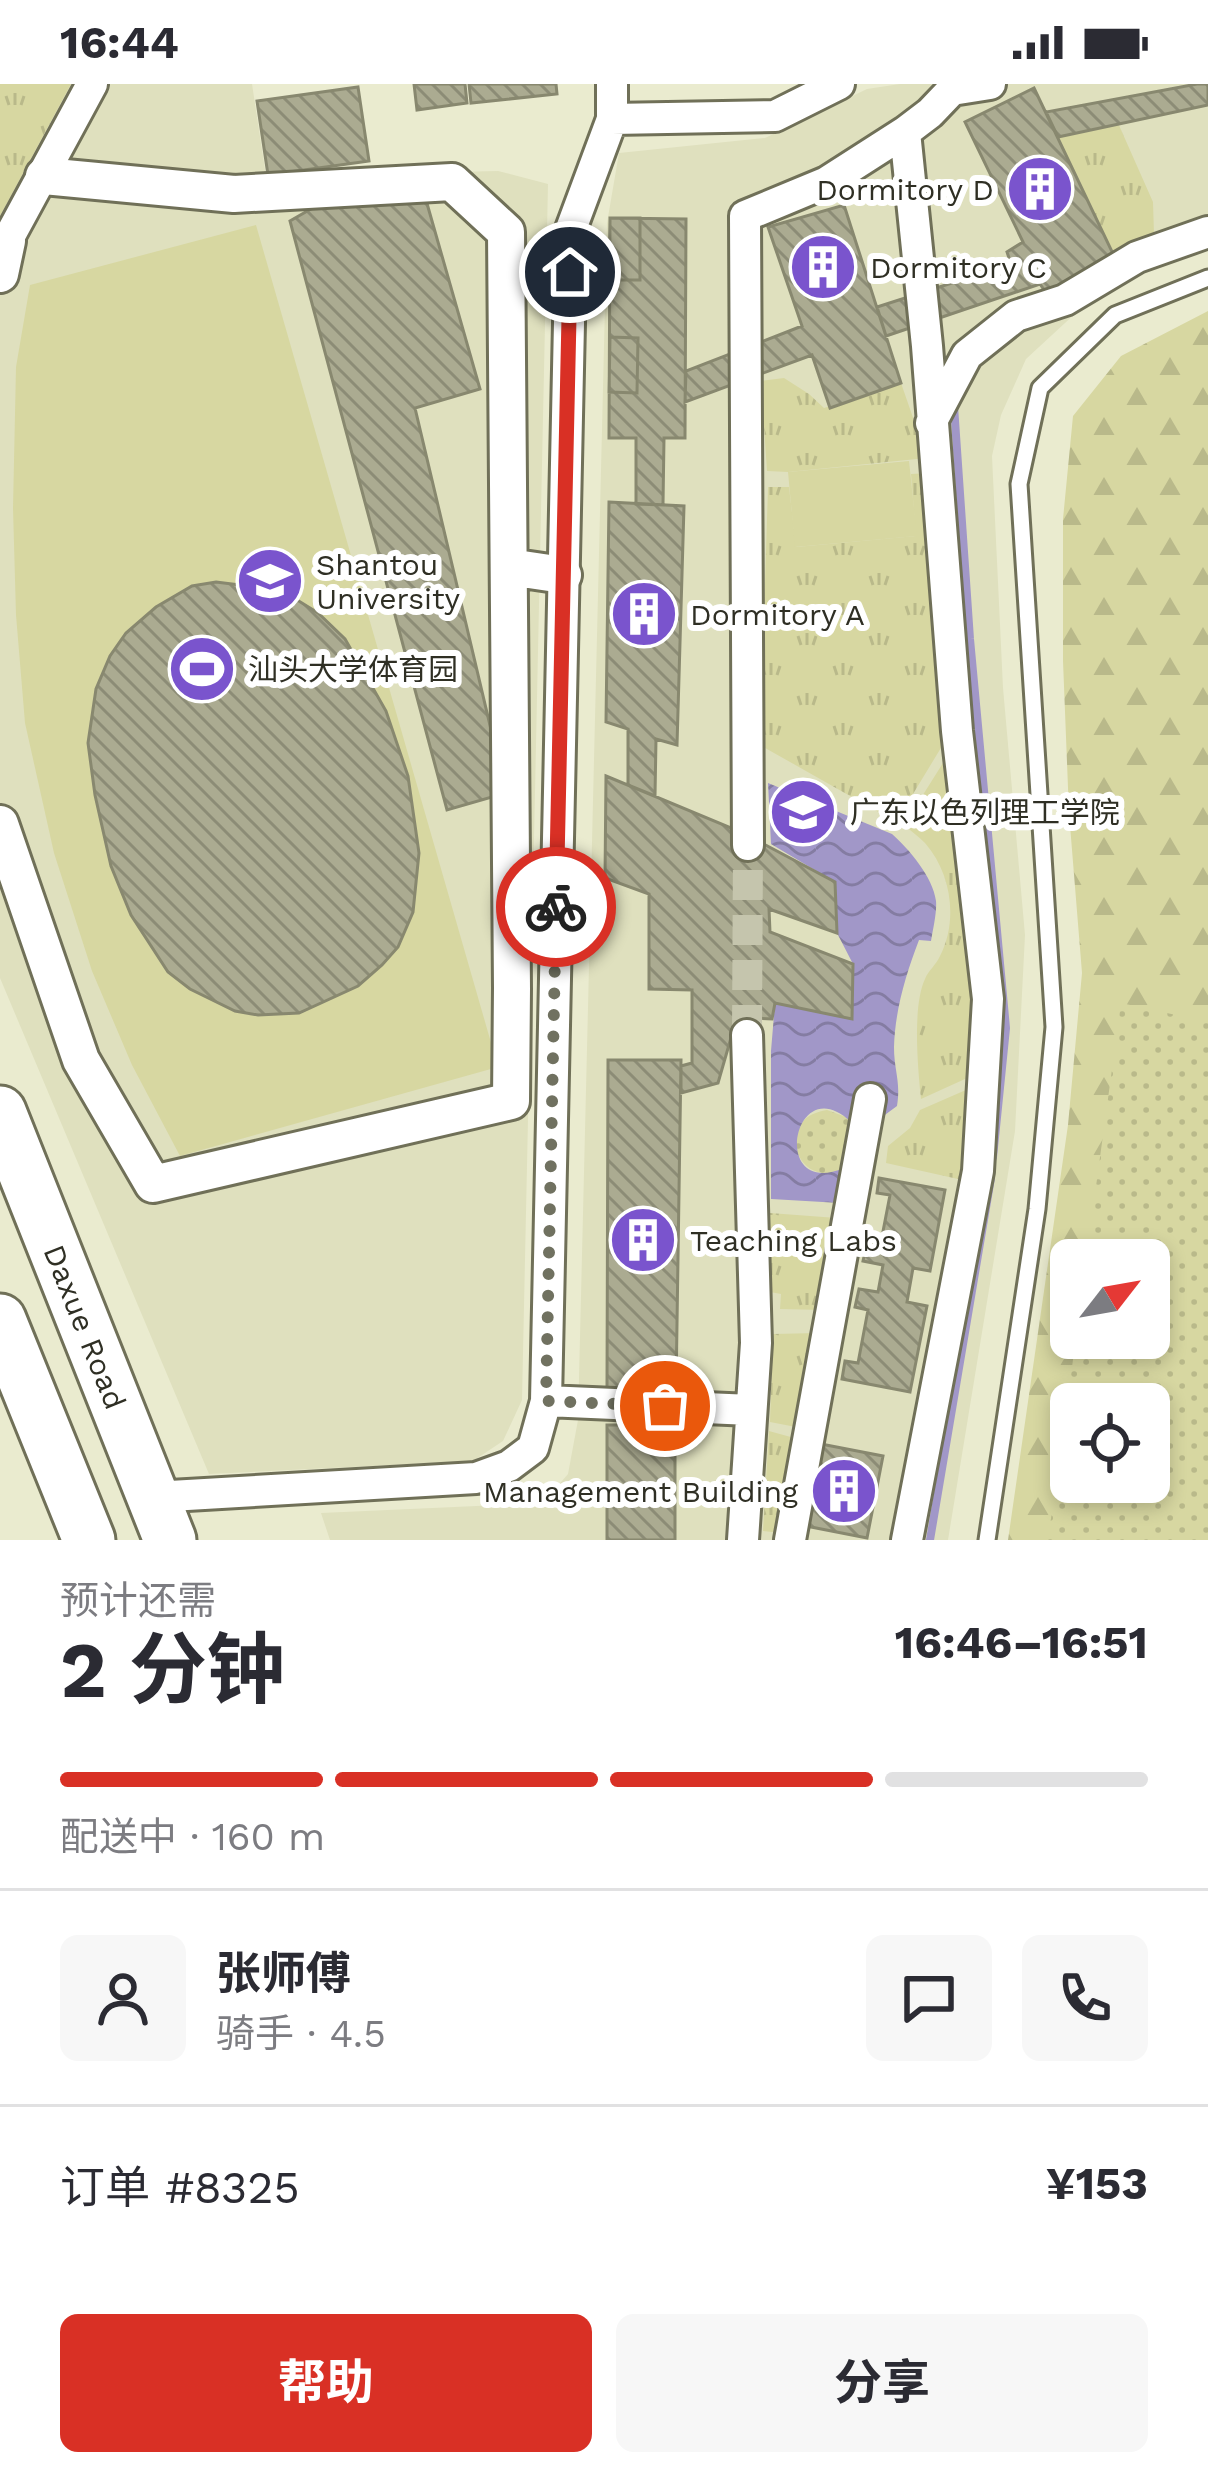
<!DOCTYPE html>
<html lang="zh">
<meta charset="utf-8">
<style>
:root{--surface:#fff;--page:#f7f7f7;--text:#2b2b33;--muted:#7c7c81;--line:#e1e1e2;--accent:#d93025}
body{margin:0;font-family:"Work Sans","Noto Sans SC",sans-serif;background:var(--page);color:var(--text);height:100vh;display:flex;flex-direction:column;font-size:45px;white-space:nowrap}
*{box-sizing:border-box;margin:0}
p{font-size:39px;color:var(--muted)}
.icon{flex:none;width:66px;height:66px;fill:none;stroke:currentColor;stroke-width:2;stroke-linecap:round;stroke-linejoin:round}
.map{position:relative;height:1456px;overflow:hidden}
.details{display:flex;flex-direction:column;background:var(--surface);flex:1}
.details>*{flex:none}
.needle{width:78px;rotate:59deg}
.controls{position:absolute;left:1050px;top:1155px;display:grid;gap:24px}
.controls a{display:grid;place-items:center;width:120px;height:120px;border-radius:18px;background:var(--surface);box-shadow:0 6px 18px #0003;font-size:60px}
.pin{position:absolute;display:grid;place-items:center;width:102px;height:102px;color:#fff;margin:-51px;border:6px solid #fff;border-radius:50%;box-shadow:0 3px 12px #0007}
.courier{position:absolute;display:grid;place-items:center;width:120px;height:120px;margin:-60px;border:9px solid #d93025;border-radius:50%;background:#fff;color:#222;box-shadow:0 3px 15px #0007}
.summary em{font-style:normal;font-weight:700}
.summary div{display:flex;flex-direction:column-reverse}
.summary{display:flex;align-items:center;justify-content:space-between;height:204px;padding:0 60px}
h1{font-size:78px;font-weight:700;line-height:90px}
.bar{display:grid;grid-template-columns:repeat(4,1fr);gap:18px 12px;align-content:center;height:144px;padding:0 60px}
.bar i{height:15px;border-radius:9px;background:var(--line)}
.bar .active{background:var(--accent)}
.bar p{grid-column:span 4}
.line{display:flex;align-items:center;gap:30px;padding:0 60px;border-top:3px solid var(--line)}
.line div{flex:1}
.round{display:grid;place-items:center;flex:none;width:126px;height:126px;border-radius:18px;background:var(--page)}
.cta{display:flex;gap:24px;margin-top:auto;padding:24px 60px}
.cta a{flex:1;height:138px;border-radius:18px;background:var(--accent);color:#fff;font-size:48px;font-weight:700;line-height:138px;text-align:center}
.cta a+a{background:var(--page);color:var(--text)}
.status{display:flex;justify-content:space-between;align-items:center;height:84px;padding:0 60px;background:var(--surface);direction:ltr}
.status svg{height:33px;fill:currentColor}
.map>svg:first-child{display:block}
.built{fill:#dfe0be}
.grass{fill:url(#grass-tufts)}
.forest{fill:url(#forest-firs);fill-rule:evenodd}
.park{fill:url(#park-dots);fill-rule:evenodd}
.pitch{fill:#d7d7a1}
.water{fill:url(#water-waves)}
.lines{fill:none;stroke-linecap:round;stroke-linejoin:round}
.stream{stroke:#a197c8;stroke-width:8}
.building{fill:url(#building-back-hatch);stroke:#88886f;stroke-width:3}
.minor-tunnel{stroke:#c5c5ad;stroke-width:30;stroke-dasharray:30 15;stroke-linecap:butt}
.service-casing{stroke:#707058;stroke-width:21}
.minor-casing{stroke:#707058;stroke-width:36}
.tertiary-casing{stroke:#707058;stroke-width:42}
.trunk-casing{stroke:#707058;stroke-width:57}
.service{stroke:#fff;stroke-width:15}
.minor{stroke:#fff;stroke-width:30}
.tertiary{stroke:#fff;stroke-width:36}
.trunk{stroke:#fff;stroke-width:51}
.done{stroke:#707160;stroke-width:12;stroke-dasharray:0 21.6}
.route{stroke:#d93025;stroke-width:15}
.labels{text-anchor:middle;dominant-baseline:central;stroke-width:12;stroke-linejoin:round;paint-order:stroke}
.poi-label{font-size:30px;fill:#2f2f24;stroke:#fff;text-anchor:start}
.street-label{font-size:30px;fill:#2f2f24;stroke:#fff}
</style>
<div class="status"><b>16:44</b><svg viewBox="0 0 49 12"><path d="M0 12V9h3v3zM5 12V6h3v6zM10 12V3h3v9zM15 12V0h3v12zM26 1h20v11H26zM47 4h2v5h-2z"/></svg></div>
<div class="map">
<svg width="1208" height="1456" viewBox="0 0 1208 1456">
<defs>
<pattern id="grass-tufts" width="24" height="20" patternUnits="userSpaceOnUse" patternTransform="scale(3)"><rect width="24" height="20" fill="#d7d7a1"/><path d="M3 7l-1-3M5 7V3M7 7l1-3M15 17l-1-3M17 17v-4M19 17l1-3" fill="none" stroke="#b9b98a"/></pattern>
<pattern id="forest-firs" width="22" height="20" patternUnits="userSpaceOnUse" patternTransform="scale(3)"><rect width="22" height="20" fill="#d7d7a1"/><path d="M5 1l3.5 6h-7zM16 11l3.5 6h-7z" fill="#b9b98a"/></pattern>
<pattern id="park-dots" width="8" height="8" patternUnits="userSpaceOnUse" patternTransform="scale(3)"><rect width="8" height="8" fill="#d7d7a1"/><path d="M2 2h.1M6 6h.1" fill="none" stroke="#b9b98a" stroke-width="1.8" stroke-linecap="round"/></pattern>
<pattern id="water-waves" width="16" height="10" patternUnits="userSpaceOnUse" patternTransform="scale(3)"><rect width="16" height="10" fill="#a197c8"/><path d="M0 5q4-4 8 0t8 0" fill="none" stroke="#847ca2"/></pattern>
<pattern id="building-back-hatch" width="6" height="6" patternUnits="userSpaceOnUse" patternTransform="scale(3)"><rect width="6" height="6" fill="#abab91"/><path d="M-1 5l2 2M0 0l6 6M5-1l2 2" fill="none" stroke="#8c8c76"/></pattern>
</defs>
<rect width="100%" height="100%" fill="#eaebcf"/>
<!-- built -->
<path class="built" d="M 0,0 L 252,0 L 266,92 L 498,87 L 548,100 L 522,1316 L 503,1357 L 473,1377 L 209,1390 L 0,894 Z
M 900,0 L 1208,0 L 1208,163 L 1136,193 L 1078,227 L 1026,275 L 1001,331 L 992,372 L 1003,604 L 1025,851 L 1015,1047 L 948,1456 L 330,1456 L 321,1429 L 543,1419 L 568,1390 L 578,1336 L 607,139 L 619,69 L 765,54 L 867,5 Z"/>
<!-- grass -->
<path class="grass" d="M 0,0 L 71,0 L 0,132 Z
M 1118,39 L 1153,118 L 1154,150 L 1115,174 L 1058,53 Z
M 784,294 L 809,310 L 824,324 L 901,299 L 927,374 L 788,388 L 767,387 L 761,297 Z
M 929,389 L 950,649 L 896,738 L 760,661 L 768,403 L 789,403 L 796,463 L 916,452 L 911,390 Z
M 948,671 L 969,832 L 976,990 L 921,1015 C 918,985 912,923 925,895 C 928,887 936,881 940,872 C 958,837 952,790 925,759 C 919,753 911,747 904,741 Z
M 975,1002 L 967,1097 L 886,1079 L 888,1062 L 910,1044 L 920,1026 Z
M 770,1129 L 837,1134 L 823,1226 L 780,1225 L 781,1210 L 770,1208 Z
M 817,1249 L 801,1344 L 770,1338 L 773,1250 Z
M 769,1347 L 798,1355 L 781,1449 L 763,1447 Z"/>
<!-- forest -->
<path class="forest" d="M 1208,227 L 1208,1456 L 1008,1456 L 1068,1041 L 1082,889 L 1069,729 L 1063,577 L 1063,435 L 1073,332 L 1121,272 ZM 1071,1176 L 1149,1176 L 1149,1254 L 1071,1254 ZM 1071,1320 L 1149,1320 L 1149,1398 L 1071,1398 Z"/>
<!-- park -->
<path class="park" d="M 1121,919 L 1208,938 L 1208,1456 L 1048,1456 L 1076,1254 L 1149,1254 L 1149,1176 L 1086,1176 ZM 1071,1320 L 1149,1320 L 1149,1398 L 1071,1398 Z
M 827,1026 L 846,1033 L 853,1041 L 850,1080 C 802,1116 767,1035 827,1026 Z"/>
<!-- pitch -->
<path class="pitch" d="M 256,141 L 498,983 L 180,1072 L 132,981 L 92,887 L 54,769 L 25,639 L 16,531 L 13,424 L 16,283 L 30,201 Z
M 909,377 L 917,452 L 795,463 L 788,388 Z"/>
<!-- water -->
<path class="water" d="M 768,699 L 892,750 C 909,765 933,793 936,817 C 937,828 933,845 931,857 L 919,856 C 906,890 895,926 894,963 C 894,987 901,997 897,1022 L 878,1036 L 881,1008 L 857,1003 L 851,1038 C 793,983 769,1116 844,1084 L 840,1119 L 771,1115 L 771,967 L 775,919 L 853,880 L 837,849 L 835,798 L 771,760 Z"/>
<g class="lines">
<!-- stream -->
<path class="stream" d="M 954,322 L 970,555 L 1006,944 L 993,1073
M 930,1456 L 991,1094"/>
</g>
<!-- building -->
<path class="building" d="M 414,0 L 465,0 L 467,19 L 417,26 Z
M 469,0 L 556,0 L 557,10 L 471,19 Z
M 1197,0 L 1208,0 L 1208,21 L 1058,53 L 1046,28 Z
M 358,3 L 369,77 L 268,91 L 257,17 Z
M 1034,4 L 1115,174 L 1051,216 L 1040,200 L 886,252 L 877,223 L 1011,180 L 1007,168 L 1023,158 L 965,38 Z
M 424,109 L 480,305 L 415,324 L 506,709 L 447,726 L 290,137 L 330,114 Z
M 844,121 L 901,299 L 830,324 L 812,271 L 685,318 L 686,287 L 802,242 L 768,143 Z
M 610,134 L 686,135 L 685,354 L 664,354 L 663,421 L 636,420 L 636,354 L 609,354 Z
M 610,134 L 640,134 L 640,196 L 609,196 Z
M 610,253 L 638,254 L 637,309 L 609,308 Z
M 609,418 L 684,422 L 677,661 L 656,655 L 655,712 L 628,701 L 628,645 L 606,638 Z
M 216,498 L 264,504 L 294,514 L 318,529 L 345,555 L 386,627 L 408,692 L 419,769 L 413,828 L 398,863 L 382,881 L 358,902 L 299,929 L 258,931 L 235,927 L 190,905 L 168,888 L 131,831 L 111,782 L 95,711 L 88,659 L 96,605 L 110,572 L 126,549 L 156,523 L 192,502 Z
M 606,692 L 741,748 L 835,798 L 837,849 L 769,825 L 770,848 L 853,880 L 852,935 L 775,919 L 772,935 L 737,933 L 718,999 L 681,1009 L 681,982 L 692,979 L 692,906 L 649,905 L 649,810 L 605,794 Z
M 608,976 L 681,976 L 676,1306 L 654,1305 L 654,1341 L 627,1341 L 627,1304 L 607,1304 Z
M 879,1094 L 945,1106 L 930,1187 L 913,1184 L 907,1218 L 927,1222 L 910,1308 L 842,1295 L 845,1277 L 858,1279 L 868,1226 L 855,1223 L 859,1205 L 878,1208 L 883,1181 L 863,1177 L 867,1160 L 880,1163 L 890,1111 L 877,1109 Z
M 607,1341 L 675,1341 L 675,1456 L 607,1456 Z
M 821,1360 L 883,1372 L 867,1454 L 806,1442 Z"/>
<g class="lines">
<!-- minor-tunnel -->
<path class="minor-tunnel" d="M 747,951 L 748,761"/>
<defs>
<path id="service" d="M 987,1456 L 1037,1125 L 1054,943 L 1019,400 L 1040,304 L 1115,231 L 1208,194"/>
<path id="minor" d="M 612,35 L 775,32 L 839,0
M 0,162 L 7,157 L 92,0
M 931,339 L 967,271 L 1016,232 L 1065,216 L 1137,173 L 1208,148
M 748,761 L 745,132 L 827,98 L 905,48
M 546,1317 L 751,1326
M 153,1413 L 476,1394 L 509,1382 L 533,1364 L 546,1317 L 571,145 L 612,35 L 612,0
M 743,1456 L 756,1259 L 747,951
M 790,1456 L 870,1015
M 907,1456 L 978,1087 L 988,915 L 957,647 L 927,262 L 905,48 L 930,29 L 952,6 L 990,0"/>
<path id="tertiary" d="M 0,190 L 7,157
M 509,483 L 563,491
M 0,740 L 81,976 L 153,1100 L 511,1017 L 512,904 L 506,148 L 452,98 L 234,110 L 44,92"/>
<g id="trunk">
<path id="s1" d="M 0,1028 L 170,1456"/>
<path d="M 0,1236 L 89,1456"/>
</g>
</defs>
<!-- service casing -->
<use href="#service" class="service-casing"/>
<!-- minor casing -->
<use href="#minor" class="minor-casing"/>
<!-- tertiary casing -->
<use href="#tertiary" class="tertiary-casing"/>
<!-- trunk casing -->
<use href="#trunk" class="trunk-casing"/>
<!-- service -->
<use href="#service" class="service"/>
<!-- minor -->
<use href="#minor" class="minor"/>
<!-- tertiary -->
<use href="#tertiary" class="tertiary"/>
<!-- trunk -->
<use href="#trunk" class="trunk"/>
</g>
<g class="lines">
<!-- done -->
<path class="done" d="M 556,823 L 546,1317 L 665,1322"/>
<!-- route -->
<path class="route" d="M 556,823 L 570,188"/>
</g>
<!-- icons -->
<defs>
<symbol id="building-disc" viewBox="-11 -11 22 22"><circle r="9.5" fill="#7a54cd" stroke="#fff"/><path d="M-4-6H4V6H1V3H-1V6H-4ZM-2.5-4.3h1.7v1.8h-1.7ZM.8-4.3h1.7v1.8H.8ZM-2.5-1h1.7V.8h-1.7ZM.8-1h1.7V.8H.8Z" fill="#fff"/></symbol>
<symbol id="university-disc" viewBox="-11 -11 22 22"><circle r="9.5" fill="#7a54cd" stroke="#fff"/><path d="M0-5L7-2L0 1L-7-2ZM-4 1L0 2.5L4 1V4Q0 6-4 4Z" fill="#fff"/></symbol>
<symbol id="stadium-disc" viewBox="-11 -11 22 22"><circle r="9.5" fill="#7a54cd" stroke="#fff"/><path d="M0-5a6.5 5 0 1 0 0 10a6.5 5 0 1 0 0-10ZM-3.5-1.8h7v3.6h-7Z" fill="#fff"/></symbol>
</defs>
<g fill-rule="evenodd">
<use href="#building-disc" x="1002" y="67" width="76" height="76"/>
<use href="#building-disc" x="785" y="145" width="76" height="76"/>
<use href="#university-disc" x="232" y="459" width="76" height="76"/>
<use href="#building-disc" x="606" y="492" width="76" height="76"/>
<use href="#stadium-disc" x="164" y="547" width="76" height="76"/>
<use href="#university-disc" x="765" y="690" width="76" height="76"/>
<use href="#building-disc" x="605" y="1118" width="76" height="76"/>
<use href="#building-disc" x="806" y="1369" width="76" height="76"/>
</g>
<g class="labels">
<!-- poi labels -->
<g class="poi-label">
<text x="994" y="105" text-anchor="end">Dormitory D</text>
<text x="870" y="183">Dormitory C</text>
<text x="316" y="480">Shantou<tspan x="316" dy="34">University</tspan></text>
<text x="690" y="530">Dormitory A</text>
<text x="248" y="585">汕头大学体育园</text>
<text x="850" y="728">广东以色列理工学院</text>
<text x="690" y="1156">Teaching Labs</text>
<text x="798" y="1407" text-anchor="end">Management Building</text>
</g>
<!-- street labels -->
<g class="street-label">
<text stroke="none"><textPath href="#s1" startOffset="231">Daxue Road</textPath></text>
</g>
</g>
</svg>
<div class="controls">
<a><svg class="needle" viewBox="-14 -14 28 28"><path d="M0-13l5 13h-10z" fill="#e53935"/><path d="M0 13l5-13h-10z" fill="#7c7c81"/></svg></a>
<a><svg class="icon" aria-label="locate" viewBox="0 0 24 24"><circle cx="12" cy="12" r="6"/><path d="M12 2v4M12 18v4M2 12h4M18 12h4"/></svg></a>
</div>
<div class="pin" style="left:665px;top:1322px;background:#ea580c"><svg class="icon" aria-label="bag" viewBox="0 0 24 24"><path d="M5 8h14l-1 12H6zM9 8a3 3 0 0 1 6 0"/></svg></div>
<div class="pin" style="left:570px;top:188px;background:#1f2937"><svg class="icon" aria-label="home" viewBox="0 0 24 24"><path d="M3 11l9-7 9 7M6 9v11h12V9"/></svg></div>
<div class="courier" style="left:556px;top:823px"><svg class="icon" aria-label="bike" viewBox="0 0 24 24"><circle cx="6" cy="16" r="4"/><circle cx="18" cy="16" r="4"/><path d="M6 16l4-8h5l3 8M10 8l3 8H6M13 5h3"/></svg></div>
</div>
<section class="details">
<div class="summary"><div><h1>2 分钟</h1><p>预计还需</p></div><em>16:46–16:51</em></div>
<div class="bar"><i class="active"></i><i class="active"></i><i class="active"></i><i></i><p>配送中 · 160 m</p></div>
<div class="line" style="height:216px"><a class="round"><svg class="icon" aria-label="person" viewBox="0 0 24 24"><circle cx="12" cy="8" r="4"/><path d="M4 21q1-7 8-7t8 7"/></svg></a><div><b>张师傅</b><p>骑手 · 4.5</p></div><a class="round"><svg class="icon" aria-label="chat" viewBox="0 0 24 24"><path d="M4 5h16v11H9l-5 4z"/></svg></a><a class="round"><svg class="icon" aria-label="phone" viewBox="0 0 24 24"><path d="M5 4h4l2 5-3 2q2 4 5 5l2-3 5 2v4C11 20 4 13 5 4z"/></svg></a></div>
<div class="line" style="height:156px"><div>订单 #8325</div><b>¥153</b></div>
<div class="cta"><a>帮助</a><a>分享</a></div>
</section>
